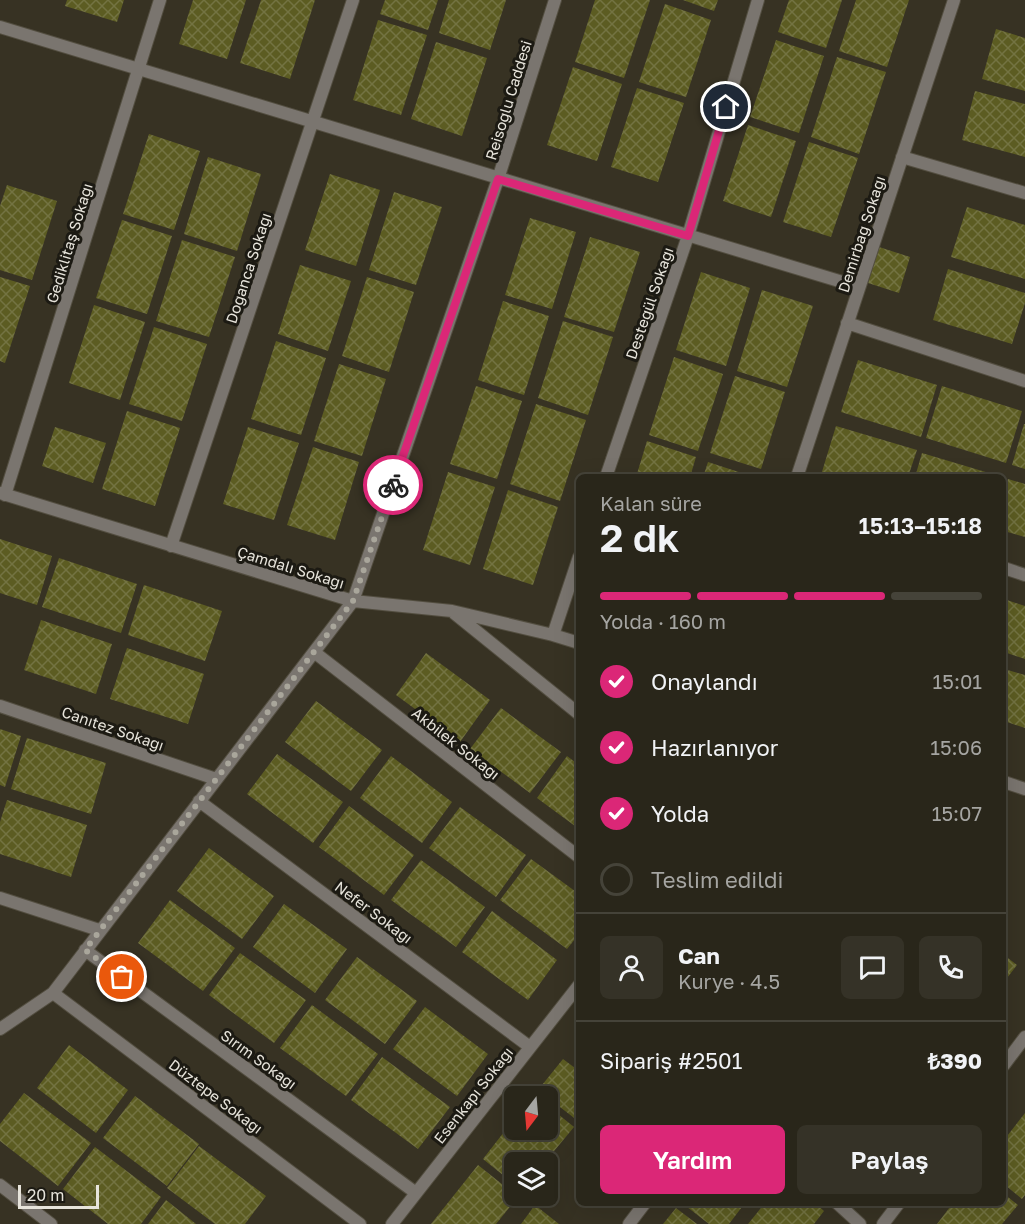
<!DOCTYPE html>
<html lang="tr">
<meta charset="utf-8">
<style>
:root{--surface:#29261a;--page:#353227;--text:#f1f3f6;--muted:#a5a5a2;--line:#454339;--accent:#db2777}
body{margin:0;font-family:"Golos Text",sans-serif;background:var(--page);color:var(--text);height:100vh;display:flex;flex-direction:column;font-size:22px;white-space:nowrap}
*{box-sizing:border-box;margin:0}
p{font-size:20px;color:var(--muted)}
.icon{flex:none;width:33px;height:33px;fill:none;stroke:currentColor;stroke-width:2;stroke-linecap:round;stroke-linejoin:round}
.map{position:relative;flex:1;overflow:hidden}
.sheet{position:absolute;left:576px;top:474px;width:430px;height:732px;display:flex;flex-direction:column;background:var(--surface);border-radius:9px;box-shadow:0 6px 24px #0002,0 0 0 2px var(--line)}
.sheet>*{flex:none}
.needle{width:39px;rotate:196deg}
.fabs{position:absolute;left:504px;top:1086px;display:grid;gap:12px}
.fabs a{display:grid;place-items:center;width:54px;height:54px;border-radius:9px;background:var(--surface);box-shadow:0 6px 24px #0002,0 0 0 2px var(--line);font-size:30px}
.scale{position:absolute;left:18px;bottom:15px;width:81px;box-sizing:border-box;padding-left:6px;border:3px solid #e7e4db;border-top:0;font-size:16px;line-height:21px;white-space:nowrap;color:#e7e4db;-webkit-text-stroke:4px #1c1a13;paint-order:stroke}
.pin{position:absolute;display:grid;place-items:center;width:51px;height:51px;color:#fff;margin:-26px;border:3px solid #fff;border-radius:50%;box-shadow:0 2px 6px #0007}
.courier{position:absolute;display:grid;place-items:center;width:60px;height:60px;margin:-30px;border:4px solid #db2777;border-radius:50%;background:#fff;color:#222;box-shadow:0 2px 8px #0007}
.summary em{font-style:normal;font-weight:600}
.summary div{display:flex;flex-direction:column-reverse}
.summary{display:flex;align-items:center;justify-content:space-between;height:102px;padding:0 24px}
h1{font-size:39px;font-weight:600;line-height:45px}
.bar{display:grid;grid-template-columns:repeat(4,1fr);gap:9px 6px;align-content:center;height:72px;padding:0 24px}
.bar i{height:8px;border-radius:4px;background:var(--line)}
.bar .selected{background:var(--accent)}
.bar p{grid-column:span 4}
.line{display:flex;align-items:center;gap:15px;padding:0 24px;border-top:2px solid var(--line)}
.line div{flex:1}
.round{display:grid;place-items:center;flex:none;width:63px;height:63px;border-radius:9px;background:var(--page)}
ol{padding:0 24px;list-style:none}
li{display:flex;align-items:center;gap:18px;height:66px}
li p{margin-inline-start:auto}
li .icon{padding:6px;border-radius:50%;background:var(--accent);color:#fff;stroke-width:4}
li:last-child{color:var(--muted)}
li i{width:33px;height:33px;border:3px solid var(--line);border-radius:50%}
.button{display:flex;gap:12px;margin-top:auto;padding:12px 24px}
.button a{flex:1;height:69px;border-radius:9px;background:var(--accent);color:#fff;font-size:24px;font-weight:600;line-height:69px;text-align:center}
.button a+a{background:var(--page);color:var(--text)}
.map>svg:first-child{display:block}
.building{fill:url(#building-cross-hatch)}
.lines{fill:none;stroke-linecap:round;stroke-linejoin:round}
.street-casing{stroke:#534e40;stroke-width:14}
.street{stroke:#7a756f;stroke-width:12}
.done{stroke:#a9a69b;stroke-width:6;stroke-dasharray:0 10.8}
.route{stroke:#db2777;stroke-width:8}
.labels{text-anchor:middle;dominant-baseline:central;stroke-width:6;stroke-linejoin:round;paint-order:stroke}
.street-label{font-size:15px;fill:#e7e4db;stroke:#1c1a13}
</style>
<div class="map">
<svg width="1025" height="1224" viewBox="0 0 1025 1224">
<defs>
<pattern id="building-cross-hatch" width="8" height="8" patternUnits="userSpaceOnUse" patternTransform="scale(1.5)"><rect width="8" height="8" fill="#5c5c22"/><path d="M0 0l8 8M0 8l8-8" fill="none" stroke="#737342"/></pattern>
</defs>
<rect width="100%" height="100%" fill="#373223"/>
<!-- building -->
<path class="building" d="M 67,0 L 124,0 L 117,22 L 65,6 Z
M 193,0 L 246,0 L 227,59 L 179,44 Z
M 261,0 L 315,0 L 290,79 L 240,63 Z
M 385,0 L 438,0 L 428,30 L 380,14 Z
M 449,0 L 506,0 L 490,50 L 439,33 Z
M 595,0 L 650,0 L 624,78 L 575,62 Z
M 683,0 L 718,0 L 714,11 Z
M 789,0 L 842,0 L 826,48 L 778,32 Z
M 856,0 L 909,0 L 887,67 L 839,51 Z
M 665,4 L 711,20 L 686,97 L 639,82 Z
M 378,20 L 427,35 L 401,115 L 353,100 Z
M 996,29 L 1025,38 L 1025,91 L 982,79 Z
M 776,40 L 824,56 L 799,133 L 750,117 Z
M 436,42 L 487,58 L 462,136 L 411,119 Z
M 837,57 L 886,72 L 859,154 L 811,137 Z
M 573,67 L 622,84 L 597,161 L 547,145 Z
M 637,88 L 684,103 L 658,182 L 611,167 Z
M 975,91 L 1025,104 L 1025,157 L 962,140 Z
M 748,125 L 796,141 L 771,217 L 723,201 Z
M 149,134 L 200,151 L 174,230 L 123,214 Z
M 809,142 L 858,158 L 831,237 L 783,222 Z
M 208,157 L 261,174 L 237,251 L 184,234 Z
M 330,174 L 380,190 L 356,266 L 305,250 Z
M 7,185 L 57,201 L 32,280 L 0,270 L 0,206 Z
M 394,192 L 442,207 L 416,285 L 369,270 Z
M 967,207 L 1025,225 L 1025,279 L 951,257 Z
M 530,218 L 576,232 L 552,309 L 505,295 Z
M 122,220 L 172,236 L 147,314 L 96,298 Z
M 590,237 L 640,252 L 614,332 L 564,317 Z
M 182,240 L 235,257 L 209,337 L 156,321 Z
M 879,247 L 910,257 L 899,293 L 868,283 Z
M 300,265 L 351,281 L 328,351 L 278,334 Z
M 948,269 L 1025,293 L 1025,303 L 1012,344 L 933,320 Z
M 701,272 L 750,288 L 726,366 L 676,350 Z
M 0,277 L 30,286 L 5,363 L 0,361 Z
M 367,277 L 414,292 L 389,372 L 342,356 Z
M 762,290 L 813,306 L 787,387 L 737,371 Z
M 503,301 L 549,316 L 524,395 L 478,380 Z
M 94,305 L 145,322 L 120,400 L 69,383 Z
M 563,321 L 613,337 L 588,415 L 538,398 Z
M 154,327 L 207,344 L 182,421 L 129,404 Z
M 276,341 L 326,358 L 301,435 L 251,419 Z
M 674,357 L 723,374 L 698,451 L 649,435 Z
M 858,360 L 937,385 L 921,437 L 841,412 Z
M 339,364 L 386,379 L 362,456 L 314,441 Z
M 735,376 L 785,392 L 761,469 L 710,453 Z
M 476,386 L 522,401 L 497,479 L 450,464 Z
M 942,386 L 1022,411 L 1006,463 L 926,438 Z
M 536,404 L 586,420 L 560,501 L 510,484 Z
M 127,411 L 180,428 L 155,506 L 102,489 Z
M 1024,424 L 1025,424 L 1025,469 L 1012,465 Z
M 836,426 L 917,450 L 908,477 L 829,477 L 821,475 Z
M 55,427 L 106,443 L 93,483 L 42,466 Z
M 248,427 L 299,443 L 274,520 L 223,504 Z
M 647,441 L 696,457 L 690,477 L 636,477 Z
M 313,447 L 359,462 L 335,540 L 287,525 Z
M 922,453 L 999,476 L 999,477 L 915,477 Z
M 708,462 L 754,477 L 703,477 Z
M 448,472 L 495,487 L 470,565 L 423,550 Z
M 1008,479 L 1025,484 L 1025,537 L 1004,531 L 1004,494 Z
M 508,490 L 558,507 L 533,585 L 483,569 Z
M 0,539 L 52,556 L 37,605 L 0,593 Z
M 59,558 L 137,584 L 121,633 L 42,607 Z
M 144,585 L 222,611 L 205,661 L 128,635 Z
M 1004,599 L 1025,606 L 1025,659 L 1004,652 Z
M 41,620 L 112,644 L 96,694 L 24,670 Z
M 127,648 L 204,674 L 188,724 L 110,699 Z
M 426,653 L 490,700 L 460,742 L 396,695 Z
M 1004,669 L 1025,675 L 1025,728 L 1004,721 Z
M 316,701 L 382,750 L 351,791 L 285,742 Z
M 501,708 L 561,752 L 530,793 L 470,749 Z
M 0,729 L 21,736 L 5,787 L 0,785 Z
M 27,738 L 106,763 L 91,814 L 11,789 Z
M 277,754 L 343,802 L 313,843 L 247,794 Z
M 391,756 L 452,802 L 422,843 L 360,798 Z
M 567,756 L 579,765 L 579,829 L 537,798 Z
M 7,800 L 87,825 L 71,877 L 0,854 L 0,822 Z
M 349,806 L 414,855 L 384,895 L 319,847 Z
M 460,807 L 526,855 L 496,897 L 429,848 Z
M 209,848 L 274,896 L 242,939 L 177,891 Z
M 531,859 L 579,894 L 579,934 L 567,949 L 500,900 Z
M 421,860 L 485,907 L 456,947 L 391,900 Z
M 170,900 L 235,948 L 203,991 L 138,943 Z
M 284,904 L 347,949 L 315,993 L 253,947 Z
M 492,911 L 557,960 L 528,1000 L 462,952 Z
M 240,953 L 306,1000 L 274,1043 L 209,995 Z
M 1004,955 L 1017,965 L 1004,982 Z
M 357,957 L 417,1001 L 385,1044 L 325,1000 Z
M 312,1005 L 378,1054 L 346,1096 L 280,1048 Z
M 425,1007 L 488,1054 L 457,1096 L 393,1049 Z
M 69,1045 L 128,1090 L 96,1133 L 37,1088 Z
M 382,1057 L 450,1107 L 418,1149 L 351,1100 Z
M 563,1059 L 579,1071 L 578,1121 L 538,1090 Z
M 24,1093 L 91,1143 L 58,1186 L 0,1141 L 0,1124 Z
M 135,1096 L 199,1144 L 167,1186 L 103,1138 Z
M 548,1106 L 574,1127 L 545,1162 L 514,1162 L 514,1184 L 483,1159 L 514,1119 L 514,1130 L 548,1130 Z
M 1025,1113 L 1025,1195 L 1022,1199 L 1004,1184 L 1004,1140 Z
M 199,1146 L 266,1196 L 245,1224 L 215,1224 L 167,1188 Z
M 95,1147 L 161,1197 L 141,1224 L 108,1224 L 63,1189 Z
M 478,1165 L 518,1197 L 496,1224 L 431,1224 Z
M 1004,1194 L 1018,1205 L 1002,1224 L 937,1224 L 953,1203 L 1004,1203 Z
M 166,1200 L 196,1224 L 148,1224 Z
M 682,1203 L 745,1203 L 729,1224 L 709,1224 Z
M 765,1203 L 815,1203 L 824,1211 L 814,1224 L 748,1224 Z
M 535,1205 L 559,1224 L 521,1224 Z
M 676,1208 L 697,1224 L 663,1224 Z"/>
<g class="lines">
<defs>
<path id="street" d="M 0,27 L 859,287
M 902,157 L 1025,193
M 847,323 L 1025,381
M 606,477 L 688,236 L 758,0
M 797,477 L 954,0
M 0,493 L 353,601 L 452,611 L 553,635 L 579,643
M 5,495 L 160,0
M 171,546 L 353,0
M 1004,568 L 1025,575
M 454,613 L 579,714
M 553,635 L 579,557
M 314,652 L 579,857
M 0,706 L 216,779
M 1004,782 L 1025,789
M 199,801 L 530,1047
M 0,898 L 99,930
M 85,950 L 416,1193
M 53,993 L 360,1224
M 0,1029 L 53,993 L 353,601 L 498,179 L 555,0
M 1004,1065 L 1025,1037
M 0,1185 L 51,1224
M 837,1203 L 860,1224
M 392,1224 L 579,985
M 629,1224 L 645,1203
M 883,1224 L 899,1203"/>
</defs>
<!-- street casing -->
<use href="#street" class="street-casing"/>
<!-- street -->
<use href="#street" class="street"/>
</g>
<g class="lines">
<!-- done -->
<path class="done" d="M 122,977 L 85,950 L 353,601 L 393,485"/>
<!-- route -->
<path class="route" d="M 393,485 L 498,179 L 688,236 L 726,107"/>
</g>
<g class="labels">
<!-- street labels -->
<g class="street-label">
<text transform="translate(508 100) rotate(-73)">Reisoğlu Caddesi</text>
<text transform="translate(861 234) rotate(-72)">Demirbağ Sokağı</text>
<text transform="translate(69 243) rotate(-73)">Gediklitaş Sokağı</text>
<text transform="translate(248 268) rotate(-72)">Doğanca Sokağı</text>
<text transform="translate(649 303) rotate(-71)">Destegül Sokağı</text>
<text transform="translate(291 567) rotate(17)">Çamdalı Sokağı</text>
<text transform="translate(113 728) rotate(19)">Canıtez Sokağı</text>
<text transform="translate(456 743) rotate(38)">Akbilek Sokağı</text>
<text transform="translate(374 912) rotate(37)">Nefer Sokağı</text>
<text transform="translate(259 1059) rotate(36)">Sırım Sokağı</text>
<text transform="translate(473 1095) rotate(-52)">Esenkapı Sokağı</text>
<text transform="translate(216 1096) rotate(37)">Düztepe Sokağı</text>
</g>
</g>
</svg>
<div class="fabs">
<a><svg class="needle" viewBox="-14 -14 28 28"><path d="M0-13l5 13h-10z" fill="#e53935"/><path d="M0 13l5-13h-10z" fill="#a5a5a2"/></svg></a>
<a><svg class="icon" aria-label="layers" viewBox="0 0 24 24"><path d="M12 4l9 5-9 5-9-5zM3 14l9 5 9-5"/></svg></a>
</div>
<div class="scale">20 m</div>
<div class="pin" style="left:122px;top:977px;background:#ea580c"><svg class="icon" aria-label="bag" viewBox="0 0 24 24"><path d="M5 8h14l-1 12H6zM9 8a3 3 0 0 1 6 0"/></svg></div>
<div class="pin" style="left:726px;top:107px;background:#1f2937"><svg class="icon" aria-label="home" viewBox="0 0 24 24"><path d="M3 11l9-7 9 7M6 9v11h12V9"/></svg></div>
<div class="courier" style="left:393px;top:485px"><svg class="icon" aria-label="bike" viewBox="0 0 24 24"><circle cx="6" cy="16" r="4"/><circle cx="18" cy="16" r="4"/><path d="M6 16l4-8h5l3 8M10 8l3 8H6M13 5h3"/></svg></div>
<section class="sheet">
<div class="summary"><div><h1>2 dk</h1><p>Kalan süre</p></div><em>15:13–15:18</em></div>
<div class="bar"><i class="selected"></i><i class="selected"></i><i class="selected"></i><i></i><p>Yolda · 160 m</p></div>
<ol>
<li><svg class="icon" aria-label="check" viewBox="0 0 24 24"><path d="M5 12l5 5 9-10"/></svg>Onaylandı<p>15:01</p></li>
<li><svg class="icon" aria-label="check" viewBox="0 0 24 24"><path d="M5 12l5 5 9-10"/></svg>Hazırlanıyor<p>15:06</p></li>
<li><svg class="icon" aria-label="check" viewBox="0 0 24 24"><path d="M5 12l5 5 9-10"/></svg>Yolda<p>15:07</p></li>
<li><i></i>Teslim edildi</li>
</ol>
<div class="line" style="height:108px"><a class="round"><svg class="icon" aria-label="person" viewBox="0 0 24 24"><circle cx="12" cy="8" r="4"/><path d="M4 21q1-7 8-7t8 7"/></svg></a><div><b>Can</b><p>Kurye · 4.5</p></div><a class="round"><svg class="icon" aria-label="chat" viewBox="0 0 24 24"><path d="M4 5h16v11H9l-5 4z"/></svg></a><a class="round"><svg class="icon" aria-label="phone" viewBox="0 0 24 24"><path d="M5 4h4l2 5-3 2q2 4 5 5l2-3 5 2v4C11 20 4 13 5 4z"/></svg></a></div>
<div class="line" style="height:78px"><div>Sipariş #2501</div><b>₺390</b></div>
<div class="button"><a>Yardım</a><a>Paylaş</a></div>
</section>
</div>
